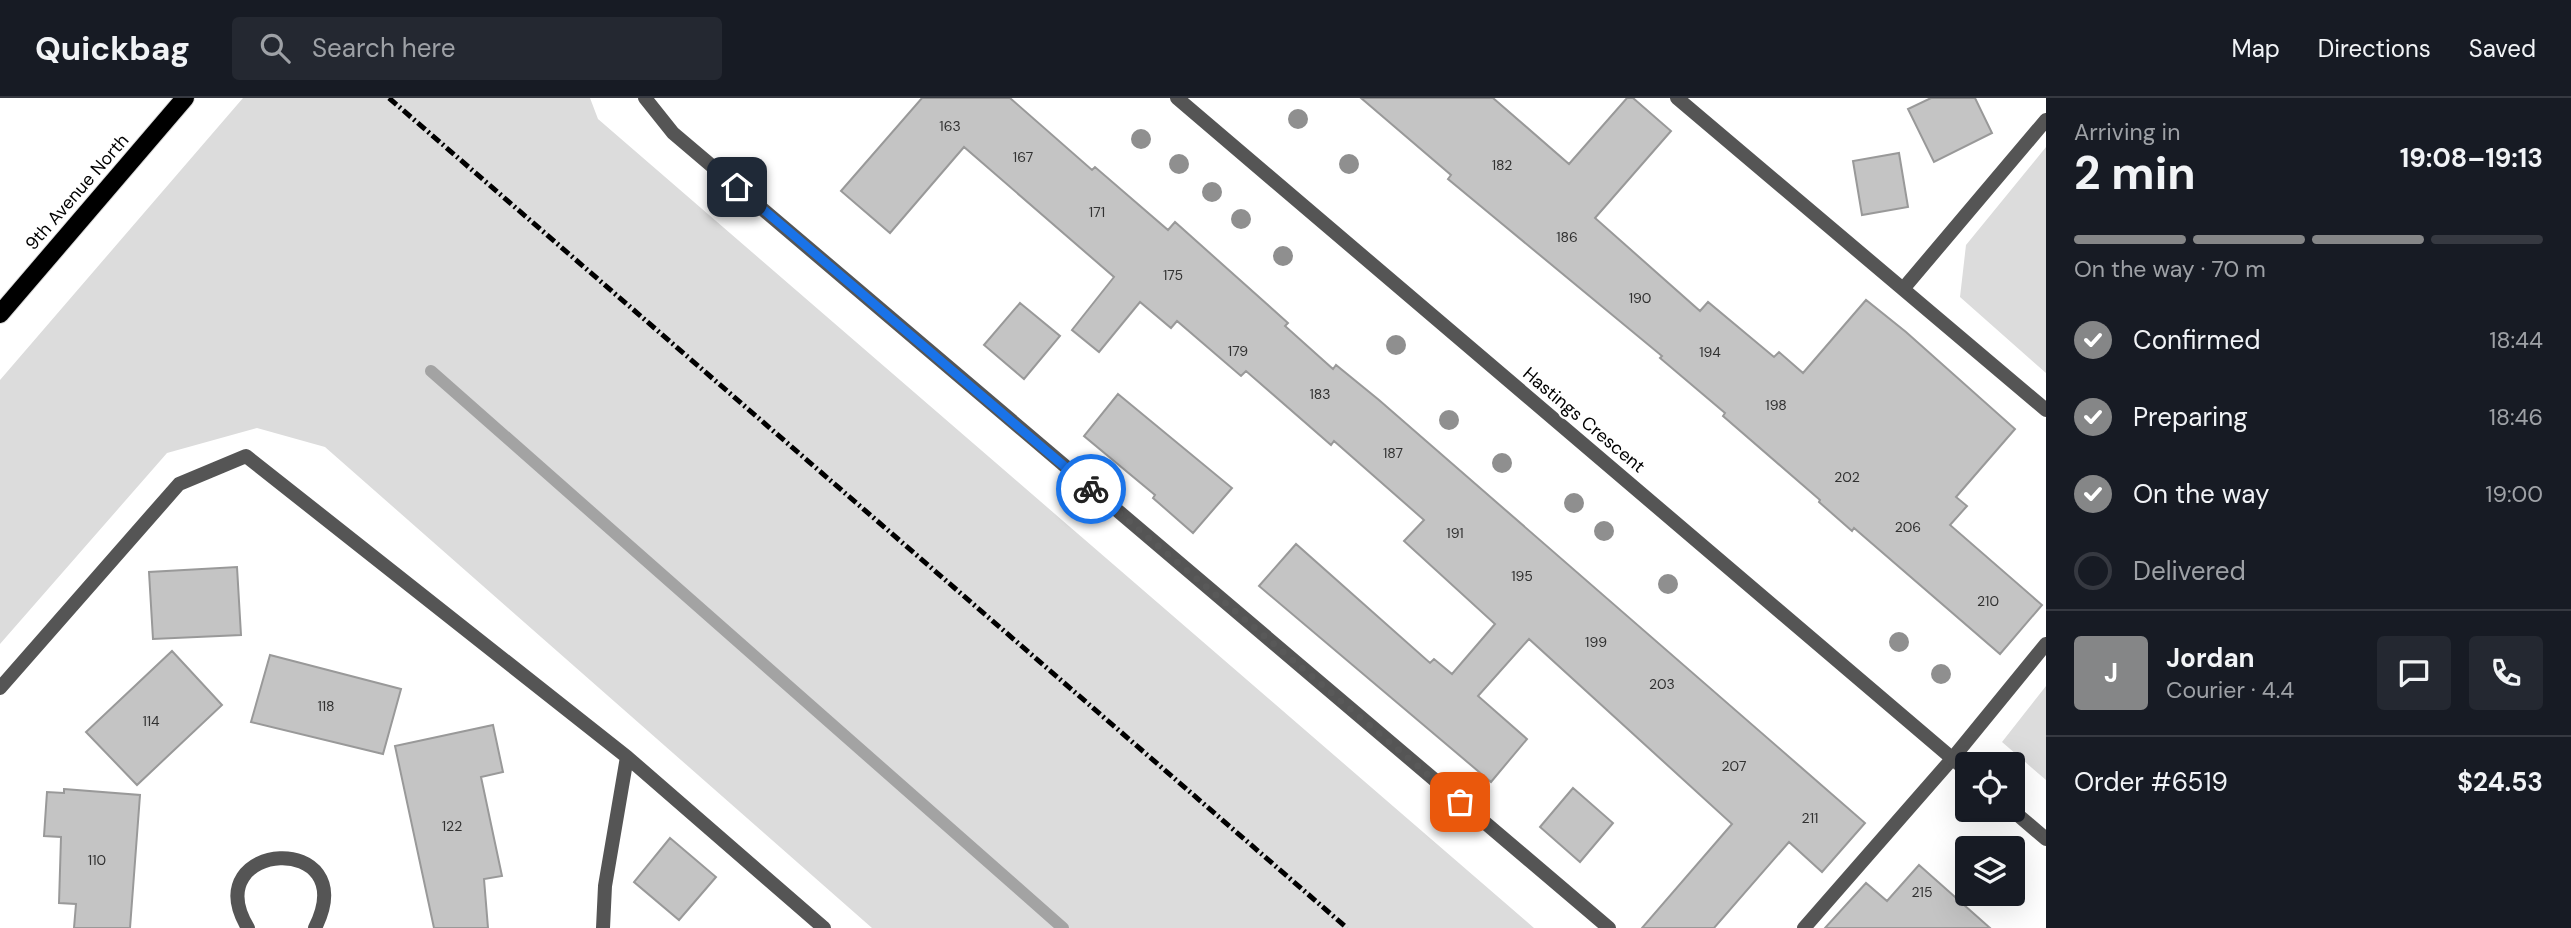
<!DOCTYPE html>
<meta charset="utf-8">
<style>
:root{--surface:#171b24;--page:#242831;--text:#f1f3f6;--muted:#9ea1a6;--line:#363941;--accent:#858687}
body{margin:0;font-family:"DM Sans",sans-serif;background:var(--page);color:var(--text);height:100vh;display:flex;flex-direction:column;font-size:26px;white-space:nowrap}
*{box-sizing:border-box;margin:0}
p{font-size:23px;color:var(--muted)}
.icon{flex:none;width:38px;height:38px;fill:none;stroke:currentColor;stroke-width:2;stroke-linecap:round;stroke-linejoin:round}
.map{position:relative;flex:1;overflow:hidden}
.side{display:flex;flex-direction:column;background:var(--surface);width:525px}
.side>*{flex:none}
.buttons{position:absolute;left:1955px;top:654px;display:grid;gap:14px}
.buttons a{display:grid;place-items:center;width:70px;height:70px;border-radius:7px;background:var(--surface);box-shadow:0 7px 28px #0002;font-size:35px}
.pin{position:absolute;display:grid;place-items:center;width:60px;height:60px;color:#fff;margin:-30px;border-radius:14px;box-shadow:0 4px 10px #0006}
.courier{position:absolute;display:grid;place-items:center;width:70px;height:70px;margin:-35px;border:5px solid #1a73e8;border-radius:50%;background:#fff;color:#222;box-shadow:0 2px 9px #0007}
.overview em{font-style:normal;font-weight:700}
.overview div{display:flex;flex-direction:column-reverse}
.overview{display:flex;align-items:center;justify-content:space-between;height:119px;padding:0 28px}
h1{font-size:46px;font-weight:700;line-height:52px}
.bar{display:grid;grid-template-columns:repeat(4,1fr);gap:10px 7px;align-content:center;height:84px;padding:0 28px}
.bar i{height:9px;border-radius:5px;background:var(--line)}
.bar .selected{background:var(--accent)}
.bar p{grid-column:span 4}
.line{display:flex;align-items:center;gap:18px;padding:0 28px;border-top:2px solid var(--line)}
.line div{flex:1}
.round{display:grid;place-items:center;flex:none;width:74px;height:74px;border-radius:7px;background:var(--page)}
ol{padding:0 28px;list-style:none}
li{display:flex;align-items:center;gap:21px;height:77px}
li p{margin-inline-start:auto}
li .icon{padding:7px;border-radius:50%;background:var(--accent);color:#fff;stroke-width:4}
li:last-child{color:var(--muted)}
li i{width:38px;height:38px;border:4px solid var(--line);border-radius:50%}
header{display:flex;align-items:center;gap:42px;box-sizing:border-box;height:98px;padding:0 35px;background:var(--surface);border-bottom:2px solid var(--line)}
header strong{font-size:33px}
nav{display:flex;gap:38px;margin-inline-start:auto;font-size:24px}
.search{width:490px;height:63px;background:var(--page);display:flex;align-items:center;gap:18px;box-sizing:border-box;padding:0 24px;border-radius:7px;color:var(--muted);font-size:26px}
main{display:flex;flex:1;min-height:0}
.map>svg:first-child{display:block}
.green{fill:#dcdcdc}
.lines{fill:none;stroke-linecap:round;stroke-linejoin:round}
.stream{stroke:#a3a3a3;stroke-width:12}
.building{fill:#c4c4c4;stroke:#999;stroke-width:2}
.primary-casing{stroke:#dbdbdb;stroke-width:20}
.service{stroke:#555;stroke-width:14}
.minor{stroke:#555;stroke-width:14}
.primary{stroke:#000;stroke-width:18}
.rail{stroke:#000;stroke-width:5;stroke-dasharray:10 3.5 2 3.5;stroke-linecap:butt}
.tree{fill:#8f8f8f}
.done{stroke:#595959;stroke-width:7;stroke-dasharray:0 12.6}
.route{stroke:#1a73e8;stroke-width:9}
.labels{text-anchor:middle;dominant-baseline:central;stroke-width:5;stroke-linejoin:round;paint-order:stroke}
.number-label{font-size:14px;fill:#313131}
.street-label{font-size:18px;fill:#000;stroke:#fff}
</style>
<header>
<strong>Quickbag</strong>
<div class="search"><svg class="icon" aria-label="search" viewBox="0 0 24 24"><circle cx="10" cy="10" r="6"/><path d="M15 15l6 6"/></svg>Search here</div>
<nav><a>Map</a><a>Directions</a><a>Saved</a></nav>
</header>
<main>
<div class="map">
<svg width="2046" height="830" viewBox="0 0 2046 830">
<rect width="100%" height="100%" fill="#fff"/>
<!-- green -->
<path class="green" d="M 243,0 L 590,0 L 598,21 L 1534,830 L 872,830 L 325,349 L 257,330 L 167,355 L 0,546 L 0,282 Z
M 2046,49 L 2046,275 L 1960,199 L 1966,147 Z
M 2046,588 L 2046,682 L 2002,644 Z"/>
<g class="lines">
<!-- stream -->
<path class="stream" d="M 431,273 L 1063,830"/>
</g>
<!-- building -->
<path class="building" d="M 922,0 L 1010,0 L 1092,72 L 1095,69 L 1168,132 L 1175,124 L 1288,225 L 1285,228 L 1333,271 L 1336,267 L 1379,302 L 1865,725 L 1822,774 L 1789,744 L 1714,830 L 1642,830 L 1732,726 L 1529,541 L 1478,598 L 1527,641 L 1491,684 L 1259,488 L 1296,446 L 1430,565 L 1434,561 L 1452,576 L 1495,526 L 1404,443 L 1424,422 L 1334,343 L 1331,347 L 1246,273 L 1241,278 L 1177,223 L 1171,230 L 1140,204 L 1099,254 L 1072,232 L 1114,179 L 964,49 L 890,135 L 841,93 Z
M 1361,0 L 1493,0 L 1569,66 L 1627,0 L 1633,0 L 1671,33 L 1595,120 L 1700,213 L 1708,204 L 1774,259 L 1779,254 L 1803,275 L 1866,202 L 1906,234 L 2015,331 L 1956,399 L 1967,408 L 1950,427 L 2042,507 L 2000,556 L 1854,430 L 1852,433 L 1819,404 L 1820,402 L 1723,318 L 1725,315 L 1660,260 L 1662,258 L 1495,120 L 1448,81 L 1451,77 Z
M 1931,0 L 1975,0 L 1992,35 L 1934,64 L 1908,11 Z
M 1899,55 L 1908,109 L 1862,117 L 1853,63 Z
M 1020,205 L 1060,238 L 1024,281 L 984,247 Z
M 1118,296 L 1232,390 L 1193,435 L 1153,400 L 1155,397 L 1084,338 Z
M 237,469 L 241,537 L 153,541 L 149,474 Z
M 172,553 L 222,607 L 137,687 L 86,634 Z
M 270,557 L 401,591 L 383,656 L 251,624 Z
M 493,627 L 503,674 L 481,679 L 502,778 L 484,781 L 488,830 L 434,830 L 395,648 Z
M 1573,690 L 1613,725 L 1580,764 L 1540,729 Z
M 64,691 L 140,697 L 130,830 L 74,830 L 76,806 L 59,805 L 61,739 L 44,738 L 47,694 L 64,695 Z
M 670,740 L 716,779 L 679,822 L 634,784 Z
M 1919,767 L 1990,830 L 1825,830 L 1866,785 L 1887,803 Z"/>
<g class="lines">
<defs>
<path id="primary" d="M 0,216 L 185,0"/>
</defs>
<!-- primary casing -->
<use href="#primary" class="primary-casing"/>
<!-- service -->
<path class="service" d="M 645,0 L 673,35 L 1609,830
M 1677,0 L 2046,312
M 1903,191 L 2046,22
M 0,590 L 179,386 L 246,358 L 627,659 L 824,830
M 603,830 L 605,788 L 627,659
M 1804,830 L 1952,661 L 2046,546"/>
<!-- minor -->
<path class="minor" d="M 1177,0 L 1967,673
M 2012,712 L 2046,741
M 248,830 C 195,742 364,732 315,830"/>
<!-- primary -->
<use href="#primary" class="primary"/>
<!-- rail -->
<path class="rail" d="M 389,0 L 1347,830"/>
</g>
<!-- trees -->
<g class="tree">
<circle cx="1298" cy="21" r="10"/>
<circle cx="1141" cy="41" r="10"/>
<circle cx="1179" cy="66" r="10"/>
<circle cx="1349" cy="66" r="10"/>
<circle cx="1212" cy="94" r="10"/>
<circle cx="1241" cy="121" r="10"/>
<circle cx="1283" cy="158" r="10"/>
<circle cx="1396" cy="247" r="10"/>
<circle cx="1449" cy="322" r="10"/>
<circle cx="1502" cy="365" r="10"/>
<circle cx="1574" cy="405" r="10"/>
<circle cx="1604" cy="433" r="10"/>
<circle cx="1668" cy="486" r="10"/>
<circle cx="1899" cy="544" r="10"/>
<circle cx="1941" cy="576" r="10"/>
</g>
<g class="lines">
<!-- done -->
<path class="done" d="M 1091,391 L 1460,704"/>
<!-- route -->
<path class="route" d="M 737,89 L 1091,391"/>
</g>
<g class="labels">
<!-- number labels -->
<g class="number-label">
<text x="950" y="28">163</text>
<text x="1023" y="59">167</text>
<text x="1502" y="67">182</text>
<text x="1097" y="114">171</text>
<text x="1567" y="139">186</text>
<text x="1173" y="177">175</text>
<text x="1640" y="200">190</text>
<text x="1238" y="253">179</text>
<text x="1710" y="254">194</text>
<text x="1320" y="296">183</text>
<text x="1776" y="307">198</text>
<text x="1393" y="355">187</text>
<text x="1847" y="379">202</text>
<text x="1908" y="429">206</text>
<text x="1455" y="435">191</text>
<text x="1522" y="478">195</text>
<text x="1988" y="503">210</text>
<text x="1596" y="544">199</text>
<text x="1662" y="586">203</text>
<text x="326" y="608">118</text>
<text x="151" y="623">114</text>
<text x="1734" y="668">207</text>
<text x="1810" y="720">211</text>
<text x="452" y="728">122</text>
<text x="97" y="762">110</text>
<text x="1922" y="794">215</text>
</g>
<!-- street labels -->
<g class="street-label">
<text transform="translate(77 94) rotate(-49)">9th Avenue North</text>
<text transform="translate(1584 322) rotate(40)">Hastings Crescent</text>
</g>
</g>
</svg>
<div class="buttons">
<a><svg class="icon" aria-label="locate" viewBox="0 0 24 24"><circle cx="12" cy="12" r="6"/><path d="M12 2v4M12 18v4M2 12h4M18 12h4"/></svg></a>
<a><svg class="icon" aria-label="layers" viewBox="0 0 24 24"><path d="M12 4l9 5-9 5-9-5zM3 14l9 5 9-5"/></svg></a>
</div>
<div class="pin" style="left:1460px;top:704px;background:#ea580c"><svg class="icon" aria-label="bag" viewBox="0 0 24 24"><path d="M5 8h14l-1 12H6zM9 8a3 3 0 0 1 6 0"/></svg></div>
<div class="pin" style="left:737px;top:89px;background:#1f2937"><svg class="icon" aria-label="home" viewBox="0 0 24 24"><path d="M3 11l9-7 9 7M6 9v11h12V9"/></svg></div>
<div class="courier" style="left:1091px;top:391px"><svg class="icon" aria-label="bike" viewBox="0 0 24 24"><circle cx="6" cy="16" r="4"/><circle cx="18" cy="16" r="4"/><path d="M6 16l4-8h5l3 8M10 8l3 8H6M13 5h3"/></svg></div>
</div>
<section class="side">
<div class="overview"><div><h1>2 min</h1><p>Arriving in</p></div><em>19:08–19:13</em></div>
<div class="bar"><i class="selected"></i><i class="selected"></i><i class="selected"></i><i></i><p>On the way · 70 m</p></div>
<ol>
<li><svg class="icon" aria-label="check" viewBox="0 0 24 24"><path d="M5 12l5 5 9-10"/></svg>Confirmed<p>18:44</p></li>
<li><svg class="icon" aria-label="check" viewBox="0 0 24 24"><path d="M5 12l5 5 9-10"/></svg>Preparing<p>18:46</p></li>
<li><svg class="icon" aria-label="check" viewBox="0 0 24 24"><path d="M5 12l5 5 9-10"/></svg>On the way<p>19:00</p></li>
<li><i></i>Delivered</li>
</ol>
<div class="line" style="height:126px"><b class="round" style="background:var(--accent);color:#fff">J</b><div><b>Jordan</b><p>Courier · 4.4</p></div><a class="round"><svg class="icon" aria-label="chat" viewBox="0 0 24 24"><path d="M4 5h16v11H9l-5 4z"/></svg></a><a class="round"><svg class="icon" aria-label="phone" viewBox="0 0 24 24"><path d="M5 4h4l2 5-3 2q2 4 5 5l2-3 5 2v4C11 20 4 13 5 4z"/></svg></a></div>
<div class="line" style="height:91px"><div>Order #6519</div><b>$24.53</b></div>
</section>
</main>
